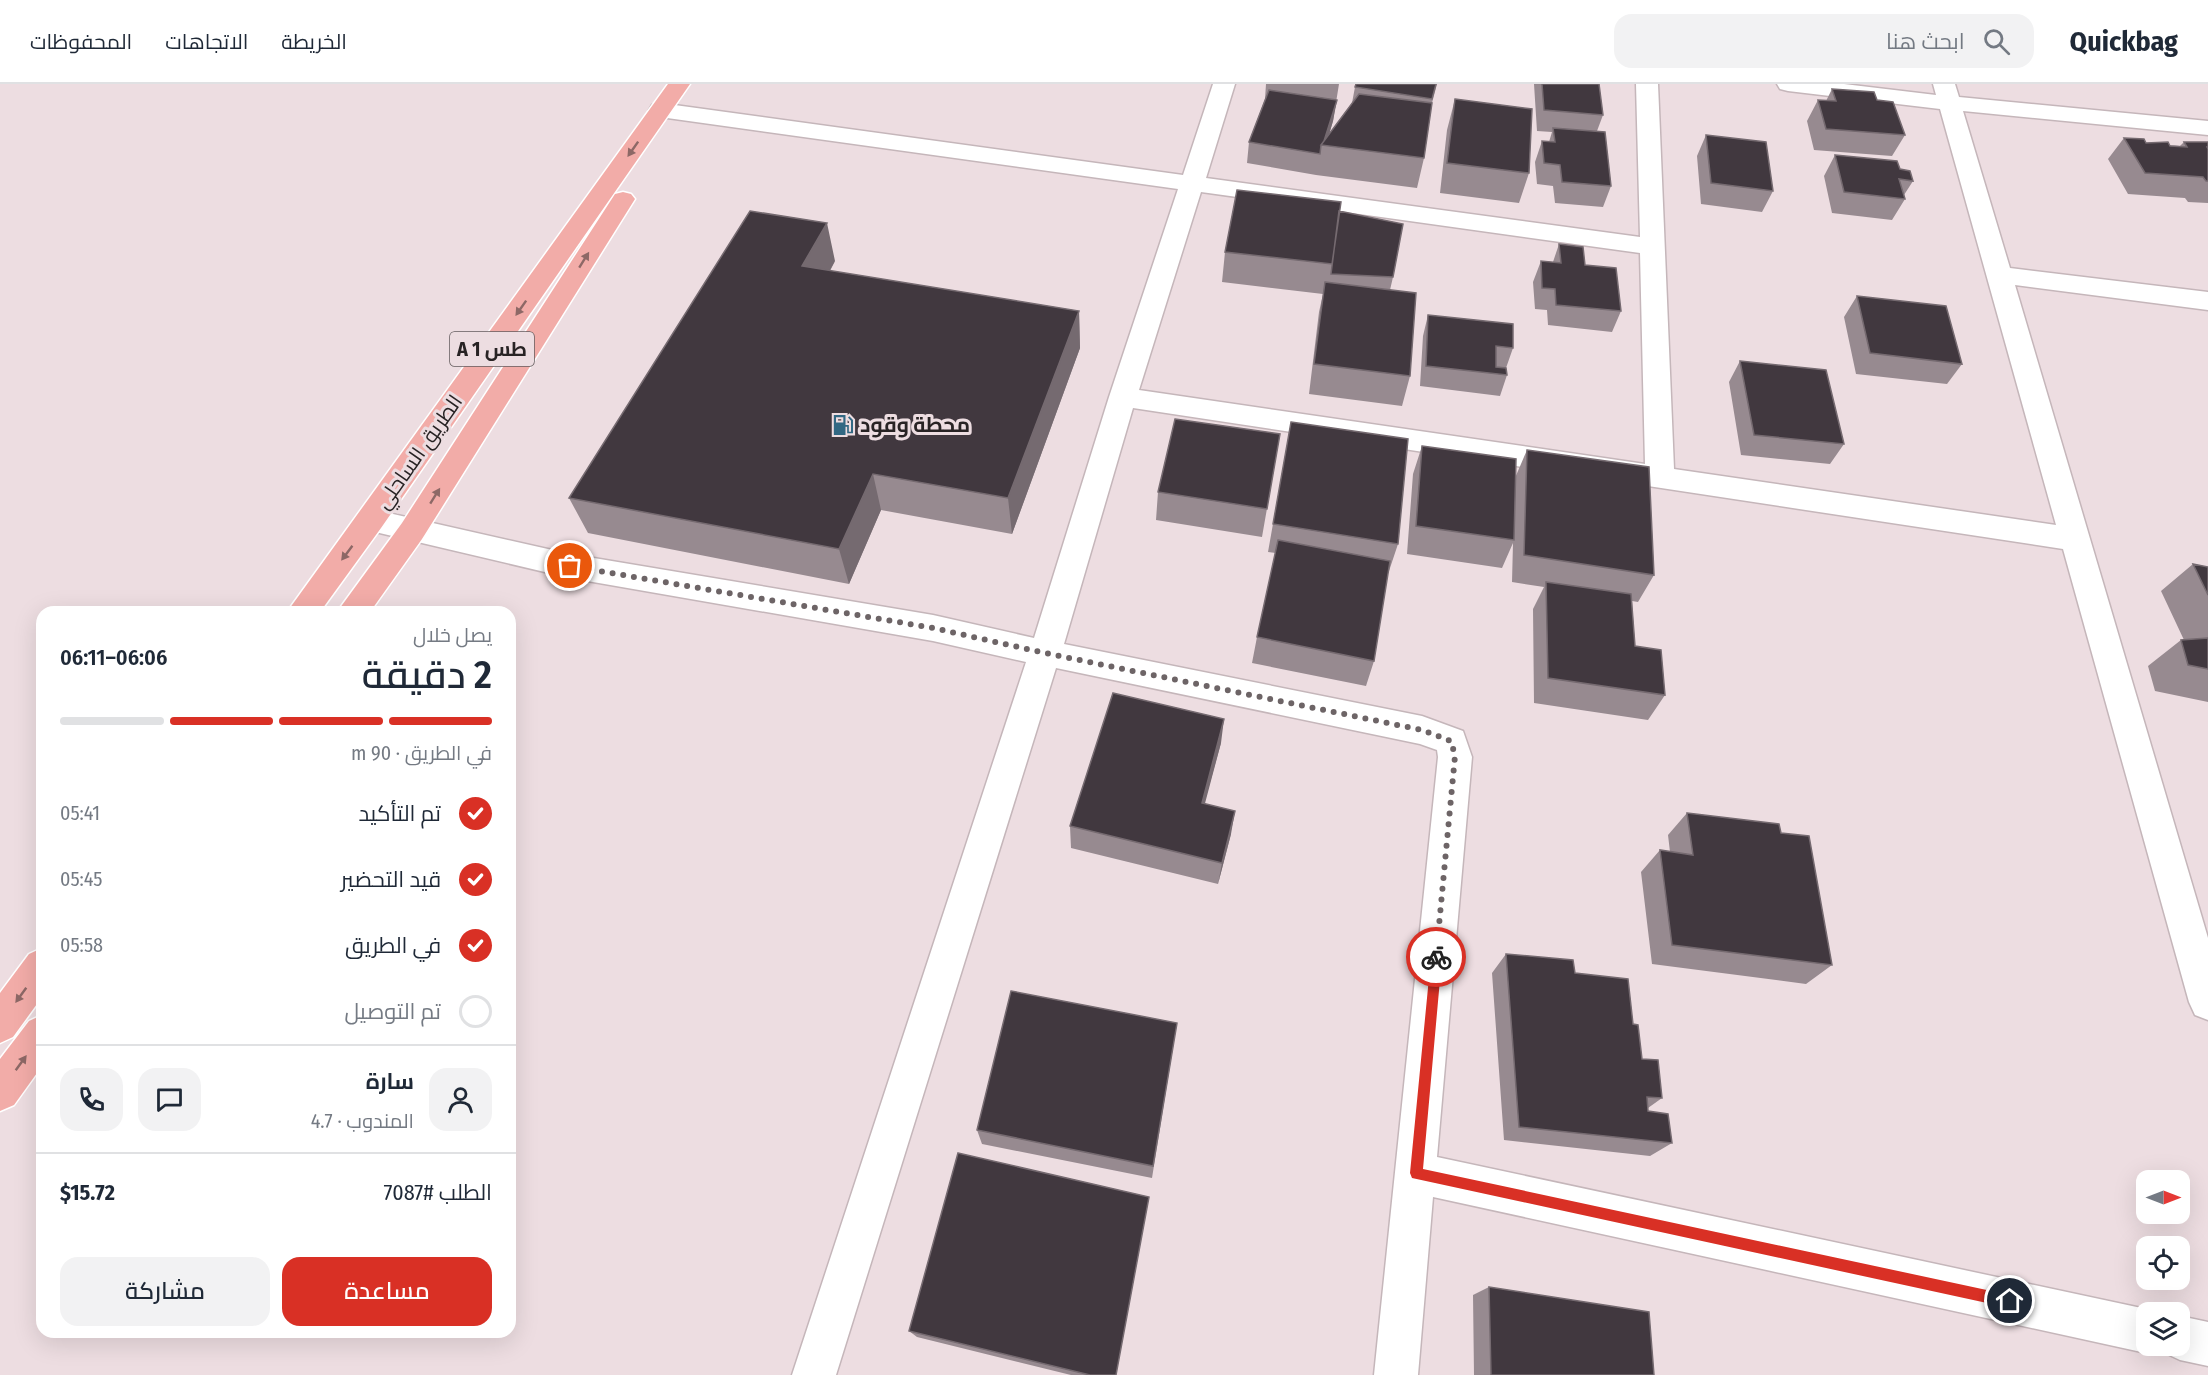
<!DOCTYPE html>
<html lang="ar">
<meta charset="utf-8">
<style>
:root{--surface:#fff;--page:#f2f2f3;--text:#1f2937;--muted:#747a83;--line:#e0e1e3;--accent:#d93025}
body{margin:0;font-family:"Fira Sans Condensed",Cairo,sans-serif;background:var(--page);color:var(--text);direction:rtl;height:100vh;display:flex;flex-direction:column;font-size:22px;white-space:nowrap}
*{box-sizing:border-box;margin:0}
p{font-size:20px;color:var(--muted)}
.icon{flex:none;width:33px;height:33px;fill:none;stroke:currentColor;stroke-width:2;stroke-linecap:round;stroke-linejoin:round}
.map{position:relative;flex:1;overflow:hidden;direction:ltr}
.details{position:absolute;left:36px;top:522px;width:480px;height:732px;display:flex;flex-direction:column;background:var(--surface);border-radius:18px;box-shadow:0 6px 24px #0002;direction:rtl}
.details>*{flex:none}
.needle{width:39px;rotate:90deg}
.controls{position:absolute;left:2136px;top:1086px;display:grid;gap:12px}
.controls a{display:grid;place-items:center;width:54px;height:54px;border-radius:12px;background:var(--surface);box-shadow:0 6px 24px #0002;font-size:30px}
.pin{position:absolute;display:grid;place-items:center;width:51px;height:51px;color:#fff;margin:-26px;border:3px solid #fff;border-radius:50%;box-shadow:0 2px 6px #0007}
.courier{position:absolute;display:grid;place-items:center;width:60px;height:60px;margin:-30px;border:4px solid #d93025;border-radius:50%;background:#fff;color:#222;box-shadow:0 2px 8px #0007}
.summary em{font-style:normal;font-weight:600}
.summary div{display:flex;flex-direction:column-reverse}
.summary{display:flex;align-items:center;justify-content:space-between;height:102px;padding:0 24px}
h1{font-size:39px;font-weight:600;line-height:45px}
.bar{display:grid;grid-template-columns:repeat(4,1fr);gap:9px 6px;align-content:center;height:72px;padding:0 24px}
.bar i{height:8px;border-radius:4px;background:var(--line)}
.bar .active{background:var(--accent)}
.bar p{grid-column:span 4}
.line{display:flex;align-items:center;gap:15px;padding:0 24px;border-top:2px solid var(--line)}
.line div{flex:1}
.round{display:grid;place-items:center;flex:none;width:63px;height:63px;border-radius:18px;background:var(--page)}
ol{padding:0 24px;list-style:none}
li{display:flex;align-items:center;gap:18px;height:66px}
li p{margin-inline-start:auto}
li .icon{padding:6px;border-radius:50%;background:var(--accent);color:#fff;stroke-width:4}
li:last-child{color:var(--muted)}
li i{width:33px;height:33px;border:3px solid var(--line);border-radius:50%}
.primary-button{display:flex;gap:12px;margin-top:auto;padding:12px 24px}
.primary-button a{flex:1;height:69px;border-radius:18px;background:var(--accent);color:#fff;font-size:24px;font-weight:600;line-height:69px;text-align:center}
.primary-button a+a{background:var(--page);color:var(--text)}
header{display:flex;align-items:center;gap:36px;box-sizing:border-box;height:84px;padding:0 30px;background:var(--surface);border-bottom:2px solid var(--line)}
header strong{font-size:28px}
nav{display:flex;gap:33px;margin-inline-start:auto;font-size:21px}
.search{width:420px;height:54px;background:var(--page);display:flex;align-items:center;gap:15px;box-sizing:border-box;padding:0 21px;border-radius:18px;color:var(--muted);font-size:22px}
.map>svg:first-child{display:block}
.lines{fill:none;stroke-linecap:round;stroke-linejoin:round}
.minor-casing{stroke:#c5b6ba;stroke-width:3}
.highway-casing{stroke:#fff;stroke-width:3}
.minor{fill:#fff;fill-rule:evenodd}
.highway{fill:#f2aca8;fill-rule:evenodd}
.wall{fill:#978a90}
.shaded-wall{fill:#756a70}
.building{fill:#41383f;stroke:#756a70;stroke-width:1.5}
.oneway{fill:#8d6866}
.route{fill:#d93025}
.done{stroke:#6d6466;stroke-width:6;stroke-dasharray:0 10.8}
.labels{text-anchor:middle;dominant-baseline:central;stroke-width:6;stroke-linejoin:round;paint-order:stroke}
.shield{fill:#eddde1;stroke:#635b5d;stroke-width:1.5}
.shield-label{font-size:20px;font-weight:bold;fill:#282324}
.poi-label{font-size:21px;font-weight:bold;fill:#282324;stroke:#eddde1;text-anchor:start}
.street-label{font-size:21px;fill:#282324;stroke:#eddde1}
</style>
<header>
<strong>Quickbag</strong>
<div class="search"><svg class="icon" aria-label="search" viewBox="0 0 24 24"><circle cx="10" cy="10" r="6"/><path d="M15 15l6 6"/></svg>ابحث هنا</div>
<nav><a>الخريطة</a><a>الاتجاهات</a><a>المحفوظات</a></nav>
</header>
<div class="map">
<svg width="2208" height="1291" viewBox="0 0 2208 1291">
<rect width="100%" height="100%" fill="#eddde1"/>
<g class="lines">
<defs>
<path id="minor" d="M 1213,0 L 1235,0 L 1206,94 L 1640,153 L 1636,0 L 1658,0 L 1674,385 L 2056,441 L 1940,25 L 1788,7 L 1780,5 L 1777,0 L 1844,0 L 1936,11 L 1933,0 L 1955,0 L 1959,13 L 2208,37 L 2208,51 L 1963,27 L 2010,184 L 2208,208 L 2208,226 L 2015,201 L 2208,854 L 2208,936 L 2195,931 L 2189,918 L 2063,465 L 1133,324 L 1064,560 L 1422,632 L 1463,647 L 1472,673 L 1437,1073 L 2146,1225 L 2153,1228 L 2146,1228 L 2146,1262 L 2180,1262 L 2180,1232 L 2208,1238 L 2208,1282 L 2180,1276 L 2165,1269 L 2162,1262 L 2146,1269 L 1433,1113 L 1418,1291 L 1374,1291 L 1438,673 L 1437,666 L 1420,660 L 1056,584 L 836,1291 L 792,1291 L 1026,578 L 933,557 L 570,494 L 371,447 L 361,444 L 356,436 L 361,428 L 371,425 L 570,470 L 933,531 L 1034,554 L 1109,313 L 1178,105 L 660,33 L 652,31 L 649,26 L 652,21 L 660,19 L 1183,91 ZM 1201,108 L 1640,169 L 1645,380 L 1139,306 Z"/>
<path id="highway" d="M 668,0 L 690,0 L 381,444 L 320,528 L 287,528 Z
M 623,108 L 631,110 L 635,115 L 422,455 L 370,528 L 337,528 L 402,439 L 615,110 Z
M 42,864 L 42,913 L 13,953 L 0,959 L 0,909 L 29,870 Z
M 42,931 L 42,982 L 14,1021 L 0,1027 L 0,975 L 29,937 Z"/>
</defs>
<!-- minor casing -->
<use href="#minor" class="minor-casing"/>
<!-- highway casing -->
<use href="#highway" class="highway-casing"/>
<!-- minor -->
<use href="#minor" class="minor"/>
<!-- highway -->
<use href="#highway" class="highway"/>
</g>
<!-- wall -->
<path class="wall" d="M 1266,0 L 1339,0 L 1333,37 L 1329,50 L 1352,19 L 1355,3 L 1437,0 L 1432,19 L 1424,74 L 1417,104 L 1316,91 L 1247,79 L 1249,58 L 1265,15 Z
M 1534,0 L 1599,0 L 1603,31 L 1597,47 L 1611,102 L 1603,123 L 1555,119 L 1553,102 L 1537,100 L 1535,78 L 1542,57 L 1549,58 L 1552,48 L 1537,47 Z
M 1832,5 L 1877,16 L 1905,51 L 1892,72 L 1814,66 L 1807,37 L 1818,16 L 1826,17 Z
M 1455,15 L 1529,89 L 1519,119 L 1440,109 L 1447,46 Z
M 1706,51 L 1773,107 L 1762,128 L 1701,120 L 1697,72 Z
M 2124,54 L 2146,59 L 2180,62 L 2184,58 L 2208,58 L 2208,119 L 2188,118 L 2185,114 L 2128,110 L 2108,75 Z
M 1835,71 L 1900,85 L 1913,97 L 1904,111 L 1905,115 L 1892,136 L 1832,129 L 1824,92 Z
M 1339,127 L 1393,193 L 1390,206 L 1410,292 L 1402,322 L 1309,310 L 1319,228 L 1323,210 L 1222,198 L 1225,168 Z
M 1559,160 L 1585,181 L 1621,227 L 1612,248 L 1548,241 L 1547,226 L 1535,225 L 1533,198 L 1541,177 L 1553,178 Z
M 835,177 L 830,187 L 1079,227 L 1080,264 L 1012,450 L 881,426 L 849,500 L 588,449 L 569,414 Z
M 1857,212 L 1962,280 L 1947,300 L 1856,290 L 1844,233 Z
M 1428,231 L 1513,264 L 1506,284 L 1507,291 L 1500,312 L 1420,302 L 1423,252 Z
M 1740,277 L 1844,360 L 1830,380 L 1741,371 L 1729,298 Z
M 1291,338 L 1398,460 L 1389,487 L 1388,487 L 1374,577 L 1366,602 L 1252,579 L 1257,553 L 1276,469 L 1268,468 Z
M 1280,350 L 1262,453 L 1156,436 L 1158,408 Z
M 1422,362 L 1515,394 L 1527,366 L 1654,491 L 1638,518 L 1632,517 L 1635,562 L 1665,611 L 1648,636 L 1534,619 L 1533,525 L 1544,503 L 1512,498 L 1513,459 L 1502,484 L 1407,470 L 1413,390 Z
M 2193,480 L 2208,483 L 2208,618 L 2155,607 L 2148,582 L 2181,556 L 2184,556 L 2161,507 Z
M 1221,659 L 1204,720 L 1231,750 L 1218,800 L 1071,764 L 1070,742 Z
M 1687,729 L 1781,749 L 1832,881 L 1806,900 L 1652,880 L 1641,788 L 1660,766 L 1670,768 L 1668,751 Z
M 1506,870 L 1575,889 L 1633,940 L 1642,975 L 1662,1014 L 1648,1024 L 1648,1027 L 1672,1059 L 1650,1072 L 1504,1056 L 1492,889 Z
M 1177,939 L 1152,1094 L 982,1060 L 977,1046 Z
M 1489,1203 L 1654,1291 L 1474,1291 L 1473,1211 Z
M 909,1247 L 1116,1291 L 1071,1291 L 917,1253 Z"/>
<!-- shaded-wall -->
<path class="shaded-wall" d="M 1337,16 L 1333,37 L 1326,61 L 1323,61 Z
M 827,139 L 835,177 L 811,220 L 802,182 Z
M 1079,227 L 1080,264 L 1012,450 L 1008,414 Z
M 873,390 L 881,426 L 849,500 L 839,465 Z
M 1224,635 L 1221,659 L 1199,742 L 1202,719 Z
M 1235,727 L 1231,750 L 1218,800 L 1222,779 Z"/>
<!-- building -->
<path class="building" d="M 1356,0 L 1436,0 L 1432,15 L 1355,3 Z
M 1542,0 L 1599,0 L 1603,31 L 1544,26 Z
M 1832,5 L 1874,8 L 1877,16 L 1893,18 L 1905,51 L 1826,45 L 1818,16 L 1836,17 Z
M 1269,6 L 1337,16 L 1324,57 L 1321,61 L 1320,70 L 1249,58 Z
M 1359,10 L 1432,19 L 1424,74 L 1321,61 Z
M 1455,15 L 1532,25 L 1529,89 L 1447,79 Z
M 1553,44 L 1605,48 L 1611,102 L 1562,98 L 1560,81 L 1544,79 L 1542,57 L 1555,58 Z
M 1706,51 L 1766,58 L 1773,107 L 1711,99 Z
M 2124,54 L 2144,55 L 2146,59 L 2168,58 L 2170,62 L 2187,63 L 2184,58 L 2208,58 L 2208,63 L 2207,63 L 2208,65 L 2208,97 L 2206,97 L 2203,93 L 2145,89 Z
M 1835,71 L 1897,77 L 1900,85 L 1910,87 L 1913,97 L 1899,95 L 1905,115 L 1844,108 Z
M 1237,106 L 1341,118 L 1332,180 L 1225,168 Z
M 750,127 L 827,139 L 802,182 L 1079,227 L 1008,414 L 873,390 L 839,465 L 569,414 Z
M 1339,127 L 1403,140 L 1393,193 L 1331,190 Z
M 1559,160 L 1583,163 L 1585,181 L 1616,184 L 1621,227 L 1556,221 L 1555,205 L 1542,204 L 1541,177 L 1561,179 Z
M 1325,198 L 1416,209 L 1410,292 L 1314,280 Z
M 1857,212 L 1946,222 L 1962,280 L 1870,269 Z
M 1428,231 L 1513,240 L 1513,264 L 1496,262 L 1496,283 L 1506,284 L 1507,291 L 1426,282 Z
M 1740,277 L 1826,286 L 1844,360 L 1754,351 Z
M 1175,335 L 1280,350 L 1267,425 L 1158,408 Z
M 1291,338 L 1408,355 L 1398,460 L 1273,440 Z
M 1422,362 L 1516,375 L 1514,456 L 1416,442 Z
M 1527,366 L 1649,383 L 1654,491 L 1524,471 Z
M 1278,456 L 1390,477 L 1374,577 L 1257,553 Z
M 2193,480 L 2208,483 L 2208,511 Z
M 1546,498 L 1631,510 L 1635,562 L 1661,566 L 1665,611 L 1548,594 Z
M 2208,554 L 2208,585 L 2188,581 L 2181,556 Z
M 1113,609 L 1224,635 L 1202,719 L 1235,727 L 1222,779 L 1070,742 Z
M 1687,729 L 1779,740 L 1781,749 L 1809,752 L 1832,881 L 1672,861 L 1660,766 L 1693,771 Z
M 1506,870 L 1573,876 L 1575,889 L 1628,895 L 1633,940 L 1638,941 L 1642,975 L 1658,976 L 1662,1014 L 1647,1013 L 1648,1027 L 1668,1030 L 1672,1059 L 1519,1043 Z
M 1011,907 L 1177,939 L 1153,1082 L 977,1046 Z
M 958,1069 L 1149,1113 L 1116,1291 L 1090,1291 L 909,1247 Z
M 1489,1203 L 1649,1228 L 1654,1291 L 1491,1291 Z"/>
<!-- one-way arrows -->
<defs><path id="oneway-solid" d="M-6-.8H1V-3.2L6.5 0L1 3.2V.8H-6Z" transform="scale(1.5)"/></defs>
<g class="oneway">
<use href="#oneway-solid" transform="translate(633 65) rotate(125)"/>
<use href="#oneway-solid" transform="translate(584 176) rotate(-58)"/>
<use href="#oneway-solid" transform="translate(521 224) rotate(125)"/>
<use href="#oneway-solid" transform="translate(435 412) rotate(-58)"/>
<use href="#oneway-solid" transform="translate(347 469) rotate(127)"/>
<use href="#oneway-solid" transform="translate(21 911) rotate(126)"/>
<use href="#oneway-solid" transform="translate(21 979) rotate(-54)"/>
</g>
<!-- route -->
<path class="route" d="M 1436,868 L 1442,873 L 1423,1085 L 2010,1211 L 2014,1213 L 2016,1217 L 2014,1222 L 2010,1224 L 1412,1094 L 1410,1089 L 1431,873 Z"/>
<g class="lines">
<!-- done -->
<path class="done" d="M 570,482 L 933,544 L 1045,569 L 1422,646 L 1451,657 L 1455,672 L 1436,873"/>
</g>
<!-- icons -->
<defs>
<symbol id="fuel-bare" viewBox="-9 -9 18 18"><path d="M-5.5-6h7V0h2V4h1.3V-2.5L3-4.5l.8-.8L6-3V5H2.5V1h-1V6h-7ZM-4.2-4.7v3.2H.2V-4.7Z" fill="#326883" stroke="#eddde1" stroke-width="2.5" paint-order="stroke"/></symbol>
</defs>
<g fill-rule="evenodd">
<use href="#fuel-bare" x="828" y="326" width="30" height="30"/>
</g>
<g class="labels">
<!-- shield labels -->
<rect class="shield" x="450" y="248" width="84" height="34" rx="4.5"/>
<g class="shield-label">
<text x="492" y="265">A 1 طس</text>
</g>
<!-- poi labels -->
<g class="poi-label">
<text x="860" y="341">محطة وقود</text>
</g>
<!-- street labels -->
<g class="street-label">
<text transform="translate(419 368) rotate(-55)">الطريق الساحلي</text>
</g>
</g>
</svg>
<div class="controls">
<a><svg class="needle" viewBox="-14 -14 28 28"><path d="M0-13l5 13h-10z" fill="#e53935"/><path d="M0 13l5-13h-10z" fill="#747a83"/></svg></a>
<a><svg class="icon" aria-label="locate" viewBox="0 0 24 24"><circle cx="12" cy="12" r="6"/><path d="M12 2v4M12 18v4M2 12h4M18 12h4"/></svg></a>
<a><svg class="icon" aria-label="layers" viewBox="0 0 24 24"><path d="M12 4l9 5-9 5-9-5zM3 14l9 5 9-5"/></svg></a>
</div>
<div class="pin" style="left:570px;top:482px;background:#ea580c"><svg class="icon" aria-label="bag" viewBox="0 0 24 24"><path d="M5 8h14l-1 12H6zM9 8a3 3 0 0 1 6 0"/></svg></div>
<div class="pin" style="left:2010px;top:1217px;background:#1f2937"><svg class="icon" aria-label="home" viewBox="0 0 24 24"><path d="M3 11l9-7 9 7M6 9v11h12V9"/></svg></div>
<div class="courier" style="left:1436px;top:873px"><svg class="icon" aria-label="bike" viewBox="0 0 24 24"><circle cx="6" cy="16" r="4"/><circle cx="18" cy="16" r="4"/><path d="M6 16l4-8h5l3 8M10 8l3 8H6M13 5h3"/></svg></div>
<section class="details">
<div class="summary"><div><h1>2 دقيقة</h1><p>يصل خلال</p></div><em>06:06–06:11</em></div>
<div class="bar"><i class="active"></i><i class="active"></i><i class="active"></i><i></i><p>في الطريق · 90 m</p></div>
<ol>
<li><svg class="icon" aria-label="check" viewBox="0 0 24 24"><path d="M5 12l5 5 9-10"/></svg>تم التأكيد<p>05:41</p></li>
<li><svg class="icon" aria-label="check" viewBox="0 0 24 24"><path d="M5 12l5 5 9-10"/></svg>قيد التحضير<p>05:45</p></li>
<li><svg class="icon" aria-label="check" viewBox="0 0 24 24"><path d="M5 12l5 5 9-10"/></svg>في الطريق<p>05:58</p></li>
<li><i></i>تم التوصيل</li>
</ol>
<div class="line" style="height:108px"><a class="round"><svg class="icon" aria-label="person" viewBox="0 0 24 24"><circle cx="12" cy="8" r="4"/><path d="M4 21q1-7 8-7t8 7"/></svg></a><div><b>سارة</b><p>المندوب · 4.7</p></div><a class="round"><svg class="icon" aria-label="chat" viewBox="0 0 24 24"><path d="M4 5h16v11H9l-5 4z"/></svg></a><a class="round"><svg class="icon" aria-label="phone" viewBox="0 0 24 24"><path d="M5 4h4l2 5-3 2q2 4 5 5l2-3 5 2v4C11 20 4 13 5 4z"/></svg></a></div>
<div class="line" style="height:78px"><div>الطلب #7087</div><b>$15.72</b></div>
<div class="primary-button"><a>مساعدة</a><a>مشاركة</a></div>
</section>
</div>
